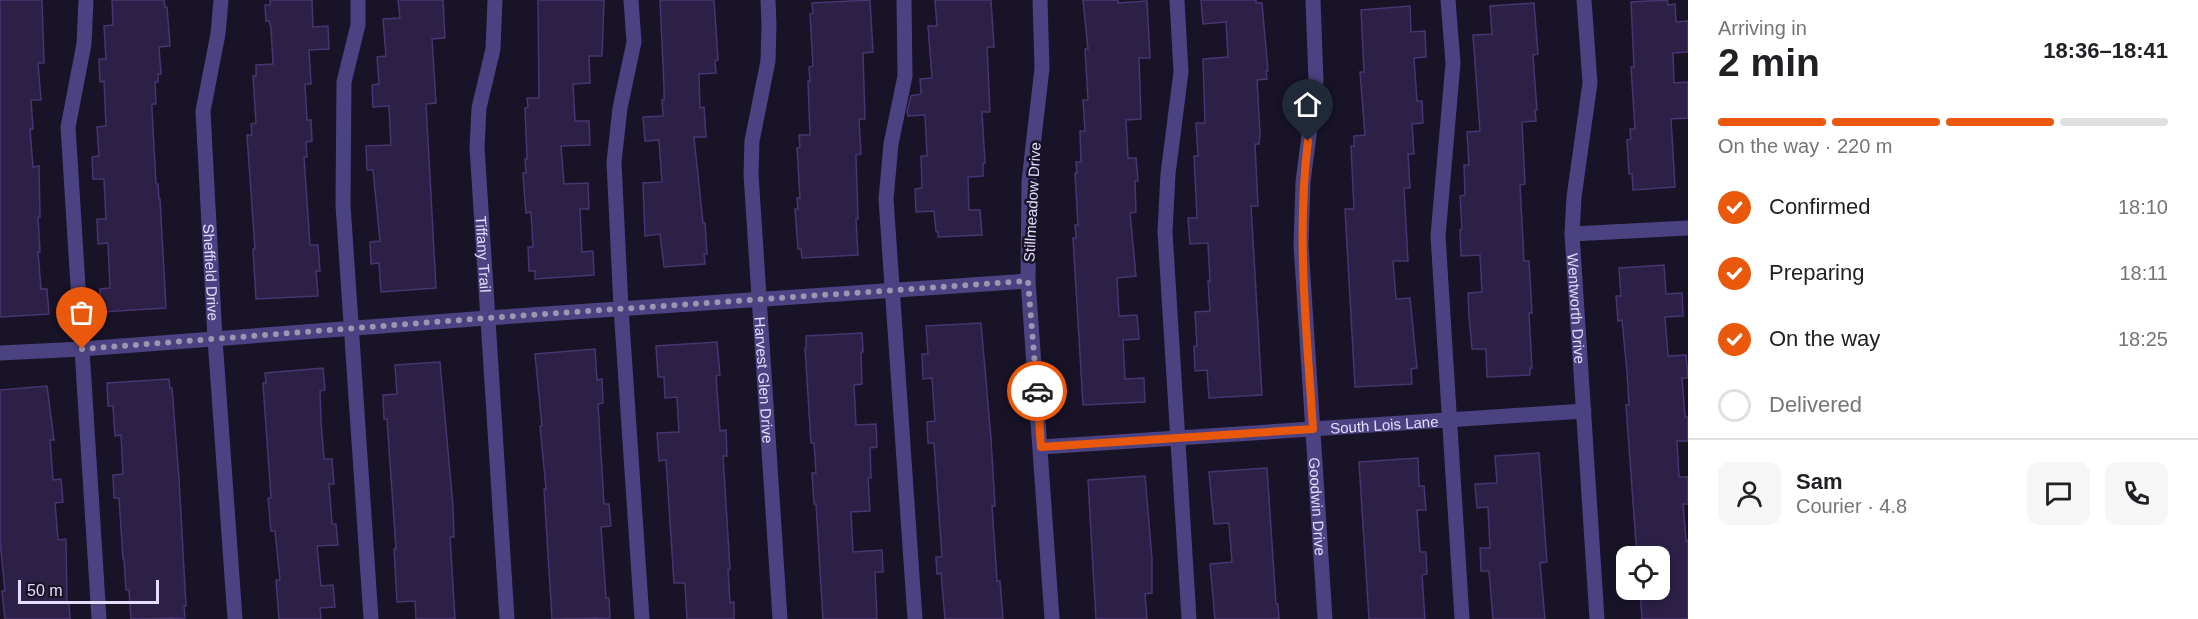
<!DOCTYPE html>
<meta charset="utf-8">
<style>
:root{--surface:#fff;--page:#f6f6f6;--text:#202124;--muted:#757577;--line:#e0e0e0;--accent:#ea580c}
body{margin:0;font-family:Helvetica,sans-serif;background:var(--page);color:var(--text);height:100vh;display:flex;flex-direction:column;font-size:22px;white-space:nowrap}
*{box-sizing:border-box;margin:0}
p{font-size:20px;color:var(--muted)}
.icon{flex:none;width:33px;height:33px;fill:none;stroke:currentColor;stroke-width:2;stroke-linecap:round;stroke-linejoin:round}
.map{position:relative;flex:1;overflow:hidden}
.side{display:flex;flex-direction:column;background:var(--surface);width:510px}
.side>*{flex:none}
.controls{position:absolute;left:1616px;top:546px;display:grid;gap:12px}
.controls a{display:grid;place-items:center;width:54px;height:54px;border-radius:12px;background:var(--surface);box-shadow:0 3px 9px #0003;font-size:30px}
.scale{position:absolute;left:18px;bottom:15px;width:141px;box-sizing:border-box;padding-left:6px;border:3px solid #e3dcfc;border-top:0;font-size:16px;line-height:21px;white-space:nowrap;color:#e3dcfc;-webkit-text-stroke:4px #181327;paint-order:stroke}
.pin{position:absolute;display:grid;place-items:center;width:51px;height:51px;color:#fff;margin:-62px -26px;border-radius:50% 50% 50% 0;rotate:-45deg;box-shadow:0 0 6px #0007}
.pin .icon{rotate:45deg}
.courier{position:absolute;display:grid;place-items:center;width:60px;height:60px;margin:-30px;border:4px solid #ea580c;border-radius:50%;background:#fff;color:#222;box-shadow:0 2px 8px #0007}
.overview em{font-style:normal;font-weight:700}
.overview div{display:flex;flex-direction:column-reverse}
.overview{display:flex;align-items:center;justify-content:space-between;height:102px;padding:0 30px}
h1{font-size:39px;font-weight:700;line-height:45px}
.bar{display:grid;grid-template-columns:repeat(4,1fr);gap:9px 6px;align-content:center;height:72px;padding:0 30px}
.bar i{height:8px;border-radius:4px;background:var(--line)}
.bar .selected{background:var(--accent)}
.bar p{grid-column:span 4}
.line{display:flex;align-items:center;gap:15px;padding:0 30px;border-top:2px solid var(--line)}
.line div{flex:1}
.round{display:grid;place-items:center;flex:none;width:63px;height:63px;border-radius:12px;background:var(--page)}
ol{padding:0 30px;list-style:none}
li{display:flex;align-items:center;gap:18px;height:66px}
li p{margin-inline-start:auto}
li .icon{padding:6px;border-radius:50%;background:var(--accent);color:#fff;stroke-width:4}
li:last-child{color:var(--muted)}
li i{width:33px;height:33px;border:3px solid var(--line);border-radius:50%}
main{display:flex;flex:1;min-height:0}
.map>svg:first-child{display:block}
.building{fill:#2c2046;stroke:#463570;stroke-width:1.5}
.lines{fill:none;stroke-linecap:round;stroke-linejoin:round}
.minor{stroke:#4b4281;stroke-width:15}
.done{stroke:#9c96b1;stroke-width:6;stroke-dasharray:0 10.8}
.route{stroke:#ea580c;stroke-width:8}
.labels{text-anchor:middle;dominant-baseline:central;stroke-width:5;stroke-linejoin:round;paint-order:stroke}
.street-label{font-size:15px;fill:#e3dcfc;stroke:#181327}
</style>
<main>
<div class="map">
<svg width="1688" height="619" viewBox="0 0 1688 619">
<rect width="100%" height="100%" fill="#181327"/>
<!-- building -->
<path class="building" d="M 0,0 L 42,0 L 44,63 L 38,63 L 41,100 L 31,100 L 33,129 L 30,129 L 33,167 L 39,166 L 40,217 L 38,217 L 40,252 L 38,252 L 41,289 L 47,289 L 49,314 L 0,317 Z
M 112,0 L 164,0 L 165,7 L 167,7 L 170,46 L 159,47 L 161,74 L 158,74 L 158,82 L 155,82 L 156,104 L 152,104 L 152,110 L 156,184 L 158,184 L 159,199 L 160,199 L 166,308 L 101,312 L 100,289 L 110,288 L 108,243 L 98,244 L 97,219 L 106,219 L 104,179 L 93,179 L 92,157 L 99,156 L 97,127 L 106,126 L 104,81 L 100,82 L 99,59 L 106,59 L 104,26 L 113,25 Z
M 270,0 L 312,0 L 313,27 L 328,26 L 329,49 L 309,50 L 311,84 L 305,84 L 307,120 L 311,120 L 312,141 L 306,142 L 307,157 L 304,157 L 310,245 L 318,245 L 320,271 L 316,271 L 318,296 L 256,299 L 253,249 L 255,249 L 247,135 L 252,135 L 251,124 L 256,123 L 253,76 L 256,76 L 256,65 L 273,64 L 271,28 L 269,21 L 266,21 L 265,5 L 270,5 Z
M 398,0 L 443,0 L 445,38 L 432,39 L 436,103 L 426,104 L 436,288 L 381,292 L 379,263 L 371,264 L 370,242 L 380,241 L 373,170 L 367,170 L 366,146 L 391,145 L 389,106 L 373,107 L 372,85 L 379,84 L 377,57 L 386,56 L 383,19 L 400,18 Z
M 538,0 L 604,0 L 602,56 L 589,56 L 590,83 L 573,84 L 575,121 L 589,121 L 590,145 L 561,146 L 564,184 L 588,183 L 589,209 L 580,209 L 582,252 L 593,251 L 594,275 L 535,279 L 535,271 L 529,271 L 528,247 L 533,247 L 531,212 L 526,213 L 524,188 L 523,173 L 526,173 L 525,159 L 527,159 L 525,108 L 528,107 L 527,98 L 539,98 Z
M 660,0 L 714,0 L 718,60 L 715,61 L 716,73 L 699,74 L 700,108 L 704,107 L 706,137 L 694,137 L 703,223 L 705,223 L 707,254 L 704,254 L 705,264 L 664,267 L 660,234 L 645,236 L 643,183 L 662,182 L 659,140 L 645,141 L 643,117 L 663,116 L 662,100 L 664,100 L 664,87 Z
M 870,0 L 873,52 L 863,53 L 865,119 L 859,119 L 861,154 L 856,155 L 858,219 L 856,219 L 858,255 L 802,258 L 801,249 L 798,249 L 795,209 L 798,209 L 797,198 L 800,198 L 797,148 L 800,147 L 799,135 L 810,135 L 808,81 L 810,81 L 809,67 L 813,66 L 810,14 L 813,13 L 812,3 Z
M 935,0 L 991,0 L 994,47 L 987,47 L 990,112 L 982,112 L 985,163 L 983,164 L 983,176 L 968,177 L 969,210 L 980,210 L 982,235 L 938,237 L 938,232 L 936,232 L 934,211 L 916,212 L 915,189 L 922,188 L 921,156 L 927,156 L 925,115 L 908,116 L 907,112 L 911,96 L 921,94 L 920,79 L 932,78 L 928,26 L 937,26 Z
M 1083,0 L 1118,0 L 1118,3 L 1147,1 L 1150,58 L 1139,58 L 1141,119 L 1126,120 L 1128,158 L 1136,158 L 1138,181 L 1135,181 L 1136,212 L 1130,213 L 1136,276 L 1117,278 L 1119,316 L 1137,315 L 1139,339 L 1123,340 L 1125,379 L 1144,378 L 1145,402 L 1083,405 L 1073,238 L 1076,238 L 1075,225 L 1078,225 L 1075,173 L 1077,173 L 1076,162 L 1081,162 L 1080,131 L 1085,131 L 1083,100 L 1088,100 L 1085,49 L 1088,49 Z
M 1201,0 L 1256,0 L 1256,3 L 1262,3 L 1268,71 L 1266,71 L 1267,79 L 1257,80 L 1260,134 L 1259,144 L 1255,144 L 1258,206 L 1251,206 L 1262,395 L 1209,398 L 1207,370 L 1195,371 L 1194,346 L 1197,346 L 1195,312 L 1210,311 L 1208,281 L 1210,281 L 1208,243 L 1190,244 L 1188,218 L 1197,218 L 1194,156 L 1198,156 L 1196,123 L 1205,123 L 1203,59 L 1228,57 L 1226,22 L 1203,24 Z
M 1667,0 L 1668,5 L 1675,4 L 1676,22 L 1688,21 L 1688,52 L 1673,53 L 1674,83 L 1688,82 L 1688,118 L 1671,119 L 1675,187 L 1633,190 L 1632,174 L 1629,174 L 1627,140 L 1631,139 L 1630,129 L 1635,129 L 1631,67 L 1634,67 L 1631,2 Z
M 1534,3 L 1538,54 L 1533,55 L 1537,110 L 1535,110 L 1536,121 L 1522,122 L 1525,184 L 1520,185 L 1524,261 L 1529,261 L 1532,313 L 1529,313 L 1532,368 L 1530,368 L 1530,375 L 1487,377 L 1486,349 L 1472,349 L 1469,316 L 1468,293 L 1482,292 L 1480,255 L 1461,256 L 1460,230 L 1462,229 L 1460,196 L 1465,195 L 1464,165 L 1469,165 L 1467,132 L 1480,131 L 1473,35 L 1492,34 L 1490,6 Z
M 1410,6 L 1411,32 L 1425,31 L 1426,57 L 1414,58 L 1417,101 L 1422,101 L 1423,123 L 1412,124 L 1414,154 L 1408,154 L 1410,188 L 1404,188 L 1408,261 L 1393,261 L 1396,299 L 1410,298 L 1417,368 L 1411,369 L 1412,384 L 1355,387 L 1345,209 L 1354,209 L 1351,146 L 1354,146 L 1354,136 L 1365,135 L 1360,72 L 1364,72 L 1361,10 Z
M 1664,265 L 1666,294 L 1682,293 L 1683,316 L 1665,317 L 1668,356 L 1686,355 L 1688,378 L 1682,378 L 1685,417 L 1688,417 L 1688,441 L 1677,441 L 1679,477 L 1688,477 L 1688,504 L 1683,504 L 1686,541 L 1688,540 L 1688,619 L 1642,619 L 1640,590 L 1659,590 L 1659,556 L 1638,556 L 1636,543 L 1626,405 L 1629,405 L 1627,372 L 1622,320 L 1618,321 L 1616,296 L 1621,296 L 1619,268 Z
M 981,323 L 991,439 L 995,506 L 992,506 L 997,581 L 1000,581 L 1003,619 L 945,619 L 941,573 L 937,574 L 936,557 L 942,557 L 934,443 L 928,443 L 927,422 L 935,421 L 932,378 L 923,379 L 922,354 L 928,354 L 926,326 Z
M 862,333 L 863,352 L 861,352 L 862,384 L 854,385 L 856,425 L 876,424 L 877,447 L 870,448 L 871,478 L 868,478 L 870,511 L 851,512 L 853,552 L 882,550 L 883,572 L 875,572 L 877,619 L 823,619 L 816,504 L 814,504 L 812,473 L 816,473 L 814,443 L 811,443 L 805,348 L 806,348 L 806,336 Z
M 717,342 L 720,375 L 716,376 L 720,431 L 726,430 L 727,456 L 723,456 L 730,569 L 728,570 L 730,603 L 734,602 L 734,619 L 687,619 L 685,583 L 674,583 L 666,460 L 659,461 L 657,433 L 679,432 L 677,397 L 665,398 L 664,377 L 658,377 L 656,346 Z
M 595,349 L 597,380 L 602,379 L 603,403 L 598,404 L 604,504 L 609,504 L 611,526 L 601,527 L 606,598 L 609,598 L 610,618 L 552,619 L 544,489 L 546,489 L 540,426 L 542,426 L 535,354 Z
M 440,362 L 453,507 L 454,537 L 450,537 L 455,619 L 416,619 L 415,601 L 397,602 L 394,549 L 396,549 L 387,419 L 384,419 L 383,395 L 397,394 L 395,365 Z
M 323,368 L 325,390 L 320,391 L 321,422 L 324,459 L 332,459 L 334,484 L 329,484 L 332,524 L 336,524 L 338,545 L 317,546 L 321,586 L 333,585 L 335,607 L 320,608 L 321,619 L 279,619 L 276,580 L 280,580 L 275,531 L 271,531 L 268,498 L 271,498 L 263,383 L 266,383 L 265,373 Z
M 169,379 L 170,388 L 172,388 L 179,479 L 186,606 L 184,606 L 185,618 L 131,619 L 129,590 L 126,590 L 124,559 L 123,559 L 119,498 L 114,498 L 113,475 L 123,474 L 121,435 L 115,436 L 113,406 L 108,406 L 107,383 Z
M 47,386 L 54,440 L 50,440 L 53,480 L 61,479 L 63,502 L 55,503 L 58,540 L 66,539 L 67,603 L 69,603 L 70,619 L 5,619 L 2,591 L 5,591 L 0,540 L 0,390 Z
M 1539,453 L 1547,562 L 1540,563 L 1545,619 L 1493,619 L 1489,571 L 1481,571 L 1480,548 L 1490,548 L 1488,507 L 1477,508 L 1475,484 L 1497,483 L 1495,456 Z
M 1418,458 L 1419,486 L 1424,486 L 1426,510 L 1417,510 L 1420,552 L 1426,552 L 1427,574 L 1422,575 L 1425,619 L 1369,619 L 1359,462 Z
M 1267,468 L 1276,604 L 1278,604 L 1279,619 L 1215,619 L 1210,564 L 1232,562 L 1229,523 L 1214,524 L 1209,472 Z
M 1145,476 L 1152,559 L 1152,593 L 1145,594 L 1147,619 L 1096,619 L 1088,480 Z"/>
<g class="lines">
<!-- minor -->
<g class="minor">
<path d="M 86,0 L 84,44 L 68,127 L 99,619"/>
<path id="s1" d="M 221,0 L 218,34 L 203,111 L 215,339 L 235,619"/>
<path d="M 358,0 L 358,25 L 344,82 L 343,205 L 371,619"/>
<path id="s2" d="M 495,0 L 493,49 L 479,108 L 477,147 L 507,619"/>
<path d="M 631,0 L 634,42 L 620,108 L 614,162 L 621,308 L 642,619"/>
<path id="s3" d="M 768,0 L 769,25 L 768,61 L 752,141 L 751,174 L 780,619"/>
<path d="M 904,0 L 905,76 L 891,144 L 886,199 L 915,619"/>
<path d="M 1040,0 L 1042,68 L 1029,181 L 1028,281 L 1052,619"/>
<path d="M 1177,0 L 1181,72 L 1168,174 L 1165,232 L 1189,619"/>
<path id="s4" d="M 1313,0 L 1316,81 L 1303,182 L 1301,245 L 1325,619"/>
<path d="M 1448,0 L 1453,63 L 1438,236 L 1462,619"/>
<path id="s5" d="M 1584,0 L 1590,83 L 1574,197 L 1572,234 L 1597,619"/>
<path d="M 1572,234 L 1688,228"/>
<path d="M 0,353 L 82,349 L 487,318 L 1028,281"/>
<path id="s6" d="M 1041,447 L 1584,411"/>
</g>
</g>
<g class="lines">
<!-- done -->
<path class="done" d="M 82,349 L 487,318 L 1028,281 L 1037,391"/>
<!-- route -->
<path class="route" d="M 1037,391 L 1041,447 L 1313,429 C 1307,333 1296,237 1308,141"/>
</g>
<g class="labels">
<!-- street labels -->
<g class="street-label">
<text transform="translate(1032 202) rotate(-87)">Stillmeadow Drive</text>
<text stroke="none"><textPath href="#s2" startOffset="256">Tiffany Trail</textPath></text>
<text stroke="none"><textPath href="#s1" startOffset="274">Sheffield Drive</textPath></text>
<text stroke="none"><textPath href="#s5" startOffset="310">Wentworth Drive</textPath></text>
<text stroke="none"><textPath href="#s3" startOffset="382">Harvest Glen Drive</textPath></text>
<text stroke="none"><textPath href="#s6" startOffset="344">South Lois Lane</textPath></text>
<text stroke="none"><textPath href="#s4" startOffset="508">Goodwin Drive</textPath></text>
</g>
</g>
</svg>
<div class="controls">
<a><svg class="icon" aria-label="locate" viewBox="0 0 24 24"><circle cx="12" cy="12" r="6"/><path d="M12 2v4M12 18v4M2 12h4M18 12h4"/></svg></a>
</div>
<div class="scale">50 m</div>
<div class="pin" style="left:82px;top:349px;background:#ea580c"><svg class="icon" aria-label="bag" viewBox="0 0 24 24"><path d="M5 8h14l-1 12H6zM9 8a3 3 0 0 1 6 0"/></svg></div>
<div class="pin" style="left:1308px;top:141px;background:#1f2937"><svg class="icon" aria-label="home" viewBox="0 0 24 24"><path d="M3 11l9-7 9 7M6 9v11h12V9"/></svg></div>
<div class="courier" style="left:1037px;top:391px"><svg class="icon" aria-label="car" viewBox="0 0 24 24"><path d="M5 17H2v-5l4-1 3-4h7l3 4 3 1v5h-3M9 17h6M6 11h13"/><circle cx="7" cy="17" r="2"/><circle cx="17" cy="17" r="2"/></svg></div>
</div>
<section class="side">
<div class="overview"><div><h1>2 min</h1><p>Arriving in</p></div><em>18:36–18:41</em></div>
<div class="bar"><i class="selected"></i><i class="selected"></i><i class="selected"></i><i></i><p>On the way · 220 m</p></div>
<ol>
<li><svg class="icon" aria-label="check" viewBox="0 0 24 24"><path d="M5 12l5 5 9-10"/></svg>Confirmed<p>18:10</p></li>
<li><svg class="icon" aria-label="check" viewBox="0 0 24 24"><path d="M5 12l5 5 9-10"/></svg>Preparing<p>18:11</p></li>
<li><svg class="icon" aria-label="check" viewBox="0 0 24 24"><path d="M5 12l5 5 9-10"/></svg>On the way<p>18:25</p></li>
<li><i></i>Delivered</li>
</ol>
<div class="line" style="height:108px"><a class="round"><svg class="icon" aria-label="person" viewBox="0 0 24 24"><circle cx="12" cy="8" r="4"/><path d="M4 21q1-7 8-7t8 7"/></svg></a><div><b>Sam</b><p>Courier · 4.8</p></div><a class="round"><svg class="icon" aria-label="chat" viewBox="0 0 24 24"><path d="M4 5h16v11H9l-5 4z"/></svg></a><a class="round"><svg class="icon" aria-label="phone" viewBox="0 0 24 24"><path d="M5 4h4l2 5-3 2q2 4 5 5l2-3 5 2v4C11 20 4 13 5 4z"/></svg></a></div>
</section>
</main>
